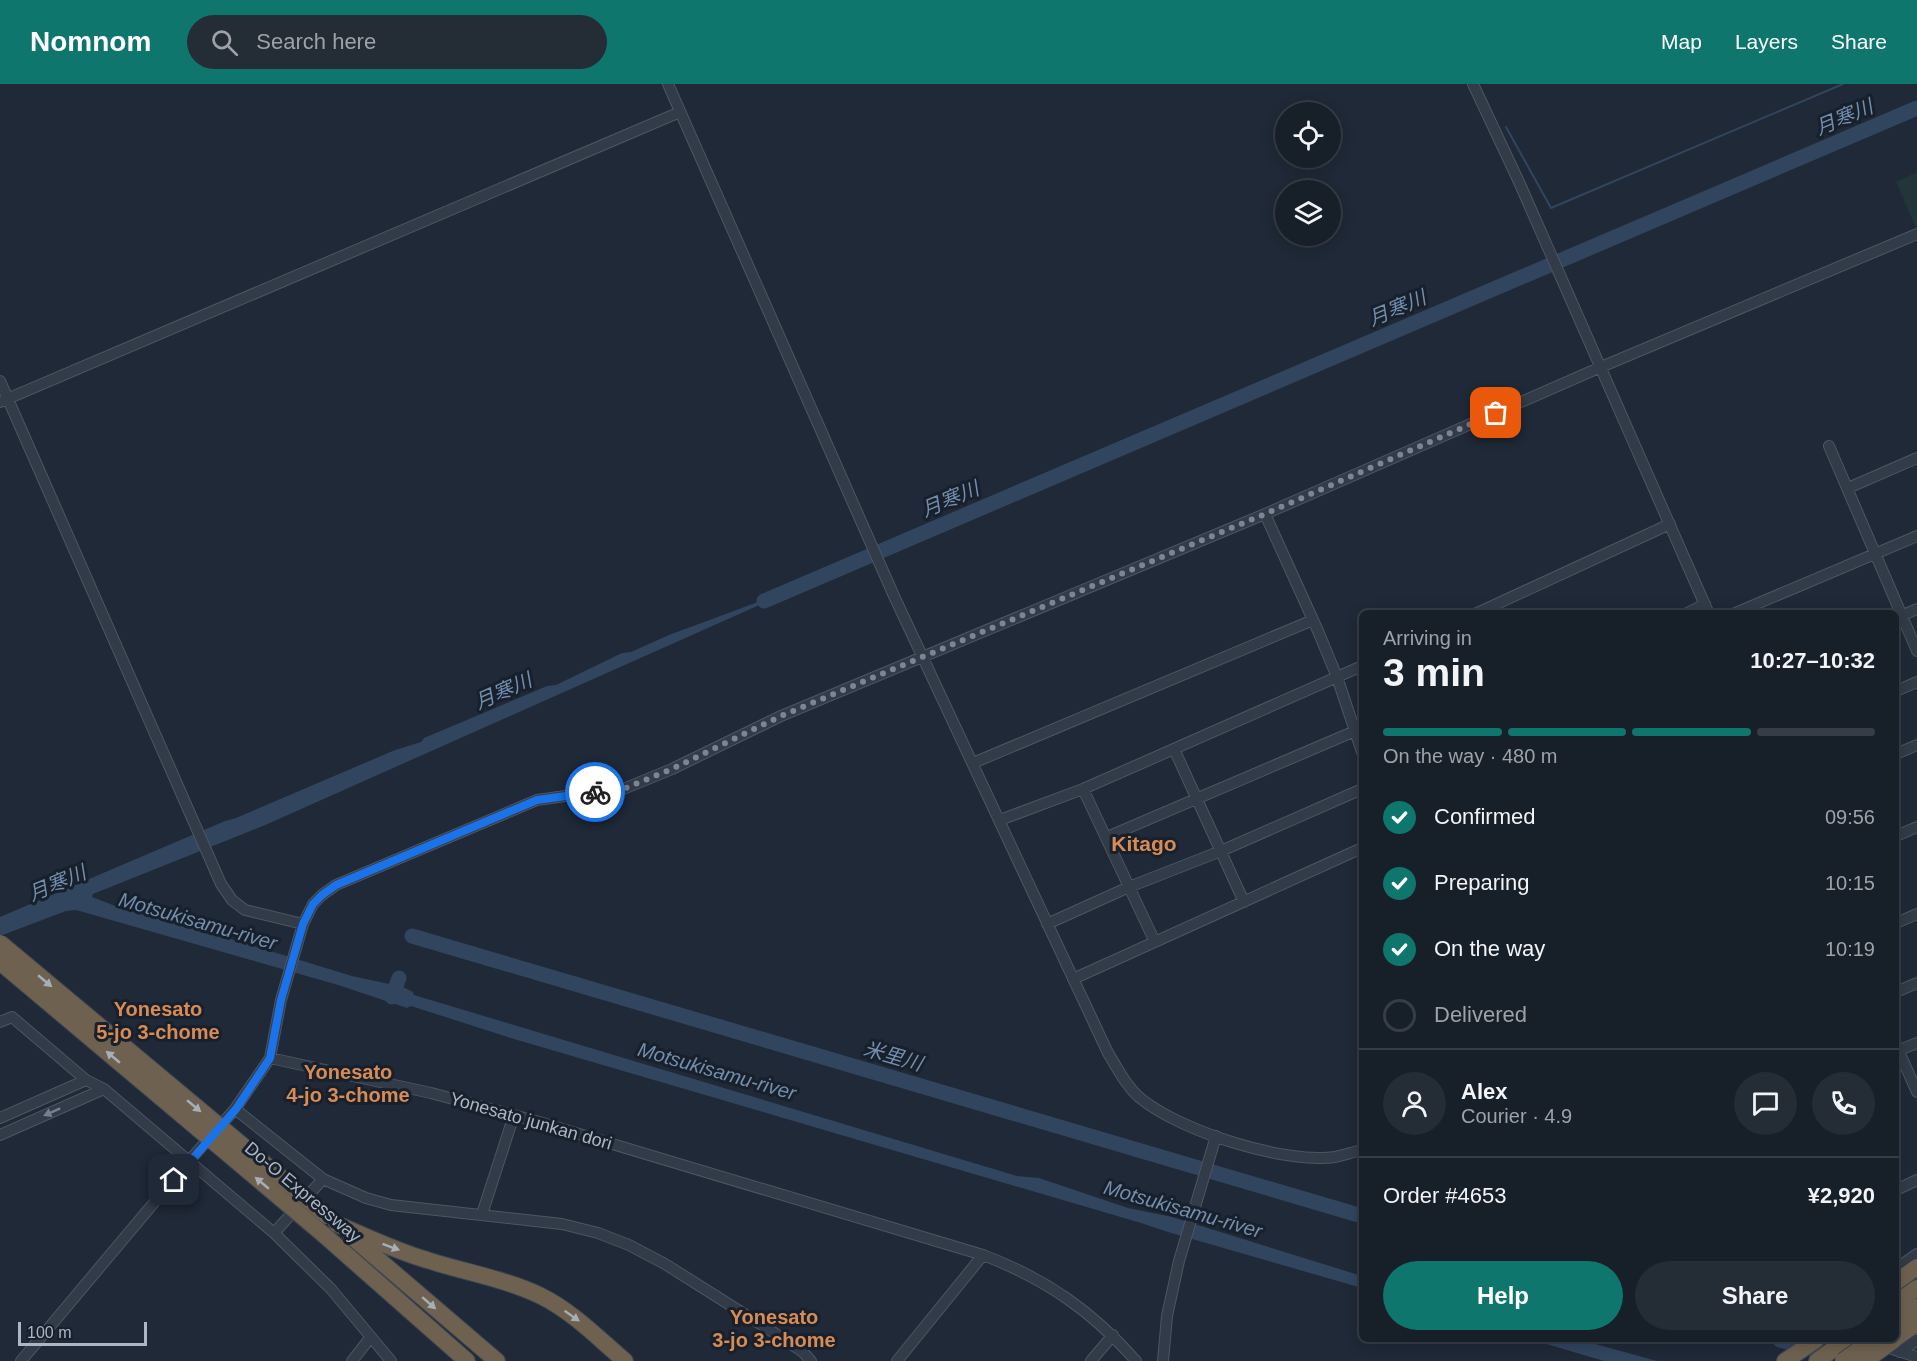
<!DOCTYPE html>
<meta charset="utf-8">
<style>
:root{--surface:#171f29;--page:#242c35;--text:#f1f3f6;--muted:#9ea2a8;--line:#363d46;--accent:#0f766e}
body{margin:0;font-family:Helvetica,"Noto Sans JP",sans-serif;background:var(--page);color:var(--text);height:100vh;display:flex;flex-direction:column;font-size:22px;white-space:nowrap}
*{box-sizing:border-box;margin:0}
p{font-size:20px;color:var(--muted)}
.icon{flex:none;width:33px;height:33px;fill:none;stroke:currentColor;stroke-width:2;stroke-linecap:round;stroke-linejoin:round}
.map{position:relative;flex:1;overflow:hidden}
.sheet{position:absolute;left:1359px;top:526px;width:540px;height:732px;display:flex;flex-direction:column;background:var(--surface);border-radius:9px;box-shadow:0 3px 15px #0003,0 0 0 2px var(--line)}
.sheet>*{flex:none}
.fabs{position:absolute;left:1275px;top:18px;display:grid;gap:12px}
.fabs a{display:grid;place-items:center;width:66px;height:66px;border-radius:50%;background:var(--surface);box-shadow:0 3px 15px #0003,0 0 0 2px var(--line);font-size:30px}
.scale{position:absolute;left:18px;bottom:15px;width:129px;box-sizing:border-box;padding-left:6px;border:3px solid #acb6c5;border-top:0;font-size:16px;line-height:21px;white-space:nowrap;color:#acb6c5;-webkit-text-stroke:4px #18202c;paint-order:stroke}
.pin{position:absolute;display:grid;place-items:center;width:51px;height:51px;color:#fff;margin:-26px;border-radius:12px;box-shadow:0 3px 9px #0006}
.courier{position:absolute;display:grid;place-items:center;width:60px;height:60px;margin:-30px;border:4px solid #1a73e8;border-radius:50%;background:#fff;color:#222;box-shadow:0 2px 8px #0007}
.overview em{font-style:normal;font-weight:600}
.overview div{display:flex;flex-direction:column-reverse}
.overview{display:flex;align-items:center;justify-content:space-between;height:102px;padding:0 24px}
h1{font-size:39px;font-weight:600;line-height:45px}
.bar{display:grid;grid-template-columns:repeat(4,1fr);gap:9px 6px;align-content:center;height:72px;padding:0 24px}
.bar i{height:8px;border-radius:4px;background:var(--line)}
.bar .active{background:var(--accent)}
.bar p{grid-column:span 4}
.line{display:flex;align-items:center;gap:15px;padding:0 24px;border-top:2px solid var(--line)}
.line div{flex:1}
.round{display:grid;place-items:center;flex:none;width:63px;height:63px;border-radius:32px;background:var(--page)}
ol{padding:0 24px;list-style:none}
li{display:flex;align-items:center;gap:18px;height:66px}
li p{margin-inline-start:auto}
li .icon{padding:6px;border-radius:50%;background:var(--accent);color:#fff;stroke-width:4}
li:last-child{color:var(--muted)}
li i{width:33px;height:33px;border:3px solid var(--line);border-radius:50%}
.action{display:flex;gap:12px;margin-top:auto;padding:12px 24px}
.action a{flex:1;height:69px;border-radius:36px;background:var(--accent);color:#fff;font-size:24px;font-weight:600;line-height:69px;text-align:center}
.action a+a{background:var(--page);color:var(--text)}
header{display:flex;align-items:center;gap:36px;box-sizing:border-box;height:84px;padding:0 30px;background:var(--accent);color:#fff}
header strong{font-size:28px}
nav{display:flex;gap:33px;margin-inline-start:auto;font-size:21px}
.search{width:420px;height:54px;background:var(--page);display:flex;align-items:center;gap:15px;box-sizing:border-box;padding:0 21px;border-radius:33px;color:var(--muted);font-size:22px}
.map>svg:first-child{display:block}
.green{fill:#213638}
.water{fill:#31455f}
.lines{fill:none;stroke-linecap:round;stroke-linejoin:round}
.stream{stroke:#31455f;stroke-width:2}
.river{stroke:#31455f;stroke-width:15}
.minor-casing{stroke:#4d5663;stroke-width:12}
.highway-casing{stroke:#3d4652;stroke-width:18}
.minor{stroke:#323b48;stroke-width:10}
.highway{stroke:#6e614f;stroke-width:16}
.highway-bridge-casing{stroke:#3d4652;stroke-width:18;stroke-linecap:butt}
.highway-bridge{stroke:#6e614f;stroke-width:16}
.oneway{fill:#a6aeb9}
.oneway2{fill:#757f8d}
.done{stroke:#7b8593;stroke-width:6;stroke-dasharray:0 10.8}
.route{stroke:#1a73e8;stroke-width:8}
.labels{text-anchor:middle;dominant-baseline:central;stroke-width:6;stroke-linejoin:round;paint-order:stroke}
.street-label{font-size:18px;fill:#acb6c5;stroke:#18202c}
.water-label{font-size:20px;font-style:italic;fill:#738eaf;stroke:#18202c}
.neighbourhood-label{font-size:20px;font-weight:bold;fill:#d78b55;stroke:#18202c}
.quarter-label{font-size:21px;font-weight:bold;fill:#d78b55;stroke:#18202c}
</style>
<header>
<strong>Nomnom</strong>
<div class="search"><svg class="icon" aria-label="search" viewBox="0 0 24 24"><circle cx="10" cy="10" r="6"/><path d="M15 15l6 6"/></svg>Search here</div>
<nav><a>Map</a><a>Layers</a><a>Share</a></nav>
</header>
<div class="map">
<svg width="1917" height="1277" viewBox="0 0 1917 1277">
<rect width="100%" height="100%" fill="#1f2937"/>
<!-- green -->
<path class="green" d="M 1917,88 L 1917,146 L 1896,98 Z"/>
<!-- water -->
<path class="water" d="M 809,499 L 263,742 L 93,810 L 92,813 L 131,828 L 136,826 L 352,892 L 403,903 L 413,908 L 414,911 L 1017,1092 L 1039,1094 L 1128,1124 L 1172,1133 L 1362,1192 L 1362,1204 L 1168,1148 L 1141,1139 L 514,955 L 411,922 L 407,924 L 338,901 L 76,826 L 66,827 L 0,852 L 0,833 L 225,737 L 236,734 L 395,666 L 421,658 L 424,654 L 547,602 L 556,601 L 622,569 L 631,568 L 669,551 Z
M 1533,1256 L 1581,1256 L 1657,1277 L 1604,1277 Z"/>
<g class="lines">
<!-- stream -->
<path class="stream" d="M 1506,43 L 1551,124 L 1843,0"/>
<!-- river -->
<path class="river" d="M 764,517 L 1917,24
M 412,852 L 1362,1132
M 392,913 L 399,894
M 1780,1256 L 1815,1266"/>
<defs>
<path id="minor" d="M 668,0 L 894,512 L 1108,969 C 1118,985 1126,1002 1140,1014 C 1180,1047 1284,1080 1335,1073 C 1344,1071 1353,1068 1362,1066
M 1473,0 L 1519,98 L 1709,530
M 0,297 L 221,800 L 232,816 L 245,826 L 303,840
M 0,318 L 680,28
M 1829,362 L 1917,567
M 1848,404 L 1917,374
M 1265,430 L 1318,547 L 1337,593 L 1362,668
M 1475,530 L 1670,440
M 1685,530 L 1705,520
M 1733,530 L 1917,452
M 1896,534 L 1917,525
M 1896,607 L 1917,598
M 1174,665 L 1244,818
M 1896,670 L 1917,661
M 973,679 L 1313,536
M 1083,705 L 1155,858
M 1000,736 L 1083,705 L 1362,582
M 1896,752 L 1917,743
M 1107,753 L 1355,647
M 1896,839 L 1917,830
M 1047,840 L 1129,803 L 1221,767 L 1362,705
M 1073,895 L 1362,764
M 1896,908 L 1917,899
M 0,938 L 12,933 L 86,996 L 104,1005 L 274,1149 L 331,1205 L 391,1277
M 1896,961 L 1917,1008
M 1899,966 L 1917,959
M 270,974 L 281,916 L 303,840 L 313,820 L 322,811 L 336,801 L 537,716 L 601,707 L 616,708 L 672,685 L 781,632 L 1265,430 L 1601,283 L 1917,150
M 235,1025 L 323,1095 L 366,1114 L 391,1121 L 562,1140 L 598,1149 L 629,1161 L 665,1180 L 776,1250 L 803,1268 L 811,1277
M 0,1034 L 86,996
M 0,1051 L 104,1005
M 1896,1106 L 1917,1096
M 482,1130 L 514,1031
M 274,1149 L 323,1095
M 1896,1185 L 1917,1170
M 1883,1262 L 1917,1273
M 1900,1268 L 1917,1256
M 21,1277 L 189,1077 L 235,1025 L 270,974 L 431,1009 L 539,1038 L 983,1171 C 1046,1195 1092,1227 1136,1277
M 352,1277 L 370,1254
M 897,1277 L 983,1171
M 1091,1277 L 1113,1251
M 1163,1277 L 1167,1232 L 1179,1177 L 1216,1052"/>
<path id="highway" d="M 337,1140 C 367,1153 396,1167 427,1176 C 464,1188 506,1195 541,1212 C 573,1228 598,1254 625,1277
M 323,1150 L 467,1277
M 352,1153 L 497,1277
M 1896,1198 L 1917,1183
M 1896,1219 L 1917,1204
M 1896,1238 L 1917,1223
M 1896,1254 L 1917,1239
M 1785,1277 L 1816,1256
M 1817,1277 L 1846,1256"/>
</defs>
<!-- minor casing -->
<use href="#minor" class="minor-casing"/>
<!-- highway casing -->
<use href="#highway" class="highway-casing"/>
<!-- minor -->
<use href="#minor" class="minor"/>
<!-- highway -->
<use href="#highway" class="highway"/>
<defs>
<path id="highway-bridge" d="M 0,859 L 327,1132
M 0,878 L 323,1150
M 1843,1277 L 1872,1256
M 1865,1277 L 1894,1256"/>
</defs>
<!-- highway-bridge casing -->
<use href="#highway-bridge" class="highway-bridge-casing"/>
<!-- highway-bridge -->
<use href="#highway-bridge" class="highway-bridge"/>
</g>
<!-- one-way arrows -->
<defs><path id="oneway-solid" d="M-6-.8H1V-3.2L6.5 0L1 3.2V.8H-6Z" transform="scale(1.5)"/></defs>
<g class="oneway">
<use href="#oneway-solid" transform="translate(45 897) rotate(40)"/>
<use href="#oneway-solid" transform="translate(113 973) rotate(-140)"/>
<use href="#oneway-solid" transform="translate(194 1022) rotate(40)"/>
<use href="#oneway-solid" transform="translate(262 1099) rotate(-140)"/>
<use href="#oneway-solid" transform="translate(391 1163) rotate(20)"/>
<use href="#oneway-solid" transform="translate(429 1219) rotate(41)"/>
<use href="#oneway-solid" transform="translate(572 1232) rotate(35)"/>
</g>
<use class="oneway2" href="#oneway-solid" transform="translate(52 1028) rotate(156)"/>
<g class="lines">
<!-- done -->
<path class="done" d="M 595,708 L 616,708 L 672,685 L 781,632 L 1265,430 L 1496,329"/>
<!-- route -->
<path class="route" d="M 174,1096 L 236,1025 L 270,974 L 281,916 L 303,840 L 313,820 L 322,811 L 336,801 L 537,716 L 595,708"/>
</g>
<g class="labels">
<!-- street labels -->
<g class="street-label">
<text transform="translate(531 1037) rotate(16)">Yonesato junkan dori</text>
<text transform="translate(303 1108) rotate(40)">Do-O Expressway</text>
</g>
<!-- water labels -->
<g class="water-label">
<text transform="translate(1844 33) rotate(-23)">月寒川</text>
<text transform="translate(1397 224) rotate(-23)">月寒川</text>
<text transform="translate(950 415) rotate(-23)">月寒川</text>
<text transform="translate(503 607) rotate(-24)">月寒川</text>
<text transform="translate(57 799) rotate(-23)">月寒川</text>
<text transform="translate(198 837) rotate(16)">Motsukisamu-river</text>
<text transform="translate(893 972) rotate(16)">米里川</text>
<text transform="translate(717 987) rotate(16)">Motsukisamu-river</text>
<text transform="translate(1183 1125) rotate(16)">Motsukisamu-river</text>
</g>
<!-- neighbourhood labels -->
<g class="neighbourhood-label">
<text x="158" y="925">Yonesato<tspan x="158" dy="23">5-jo 3-chome</tspan></text>
<text x="348" y="988">Yonesato<tspan x="348" dy="23">4-jo 3-chome</tspan></text>
<text x="774" y="1233">Yonesato<tspan x="774" dy="23">3-jo 3-chome</tspan></text>
</g>
<!-- quarter labels -->
<g class="quarter-label">
<text x="1144" y="759">Kitago</text>
</g>
</g>
</svg>
<div class="fabs">
<a><svg class="icon" aria-label="locate" viewBox="0 0 24 24"><circle cx="12" cy="12" r="6"/><path d="M12 2v4M12 18v4M2 12h4M18 12h4"/></svg></a>
<a><svg class="icon" aria-label="layers" viewBox="0 0 24 24"><path d="M12 4l9 5-9 5-9-5zM3 14l9 5 9-5"/></svg></a>
</div>
<div class="scale">100 m</div>
<div class="pin" style="left:1496px;top:329px;background:#ea580c"><svg class="icon" aria-label="bag" viewBox="0 0 24 24"><path d="M5 8h14l-1 12H6zM9 8a3 3 0 0 1 6 0"/></svg></div>
<div class="pin" style="left:174px;top:1096px;background:#1f2937"><svg class="icon" aria-label="home" viewBox="0 0 24 24"><path d="M3 11l9-7 9 7M6 9v11h12V9"/></svg></div>
<div class="courier" style="left:595px;top:708px"><svg class="icon" aria-label="bike" viewBox="0 0 24 24"><circle cx="6" cy="16" r="4"/><circle cx="18" cy="16" r="4"/><path d="M6 16l4-8h5l3 8M10 8l3 8H6M13 5h3"/></svg></div>
<section class="sheet">
<div class="overview"><div><h1>3 min</h1><p>Arriving in</p></div><em>10:27–10:32</em></div>
<div class="bar"><i class="active"></i><i class="active"></i><i class="active"></i><i></i><p>On the way · 480 m</p></div>
<ol>
<li><svg class="icon" aria-label="check" viewBox="0 0 24 24"><path d="M5 12l5 5 9-10"/></svg>Confirmed<p>09:56</p></li>
<li><svg class="icon" aria-label="check" viewBox="0 0 24 24"><path d="M5 12l5 5 9-10"/></svg>Preparing<p>10:15</p></li>
<li><svg class="icon" aria-label="check" viewBox="0 0 24 24"><path d="M5 12l5 5 9-10"/></svg>On the way<p>10:19</p></li>
<li><i></i>Delivered</li>
</ol>
<div class="line" style="height:108px"><a class="round"><svg class="icon" aria-label="person" viewBox="0 0 24 24"><circle cx="12" cy="8" r="4"/><path d="M4 21q1-7 8-7t8 7"/></svg></a><div><b>Alex</b><p>Courier · 4.9</p></div><a class="round"><svg class="icon" aria-label="chat" viewBox="0 0 24 24"><path d="M4 5h16v11H9l-5 4z"/></svg></a><a class="round"><svg class="icon" aria-label="phone" viewBox="0 0 24 24"><path d="M5 4h4l2 5-3 2q2 4 5 5l2-3 5 2v4C11 20 4 13 5 4z"/></svg></a></div>
<div class="line" style="height:78px"><div>Order #4653</div><b>¥2,920</b></div>
<div class="action"><a>Help</a><a>Share</a></div>
</section>
</div>
